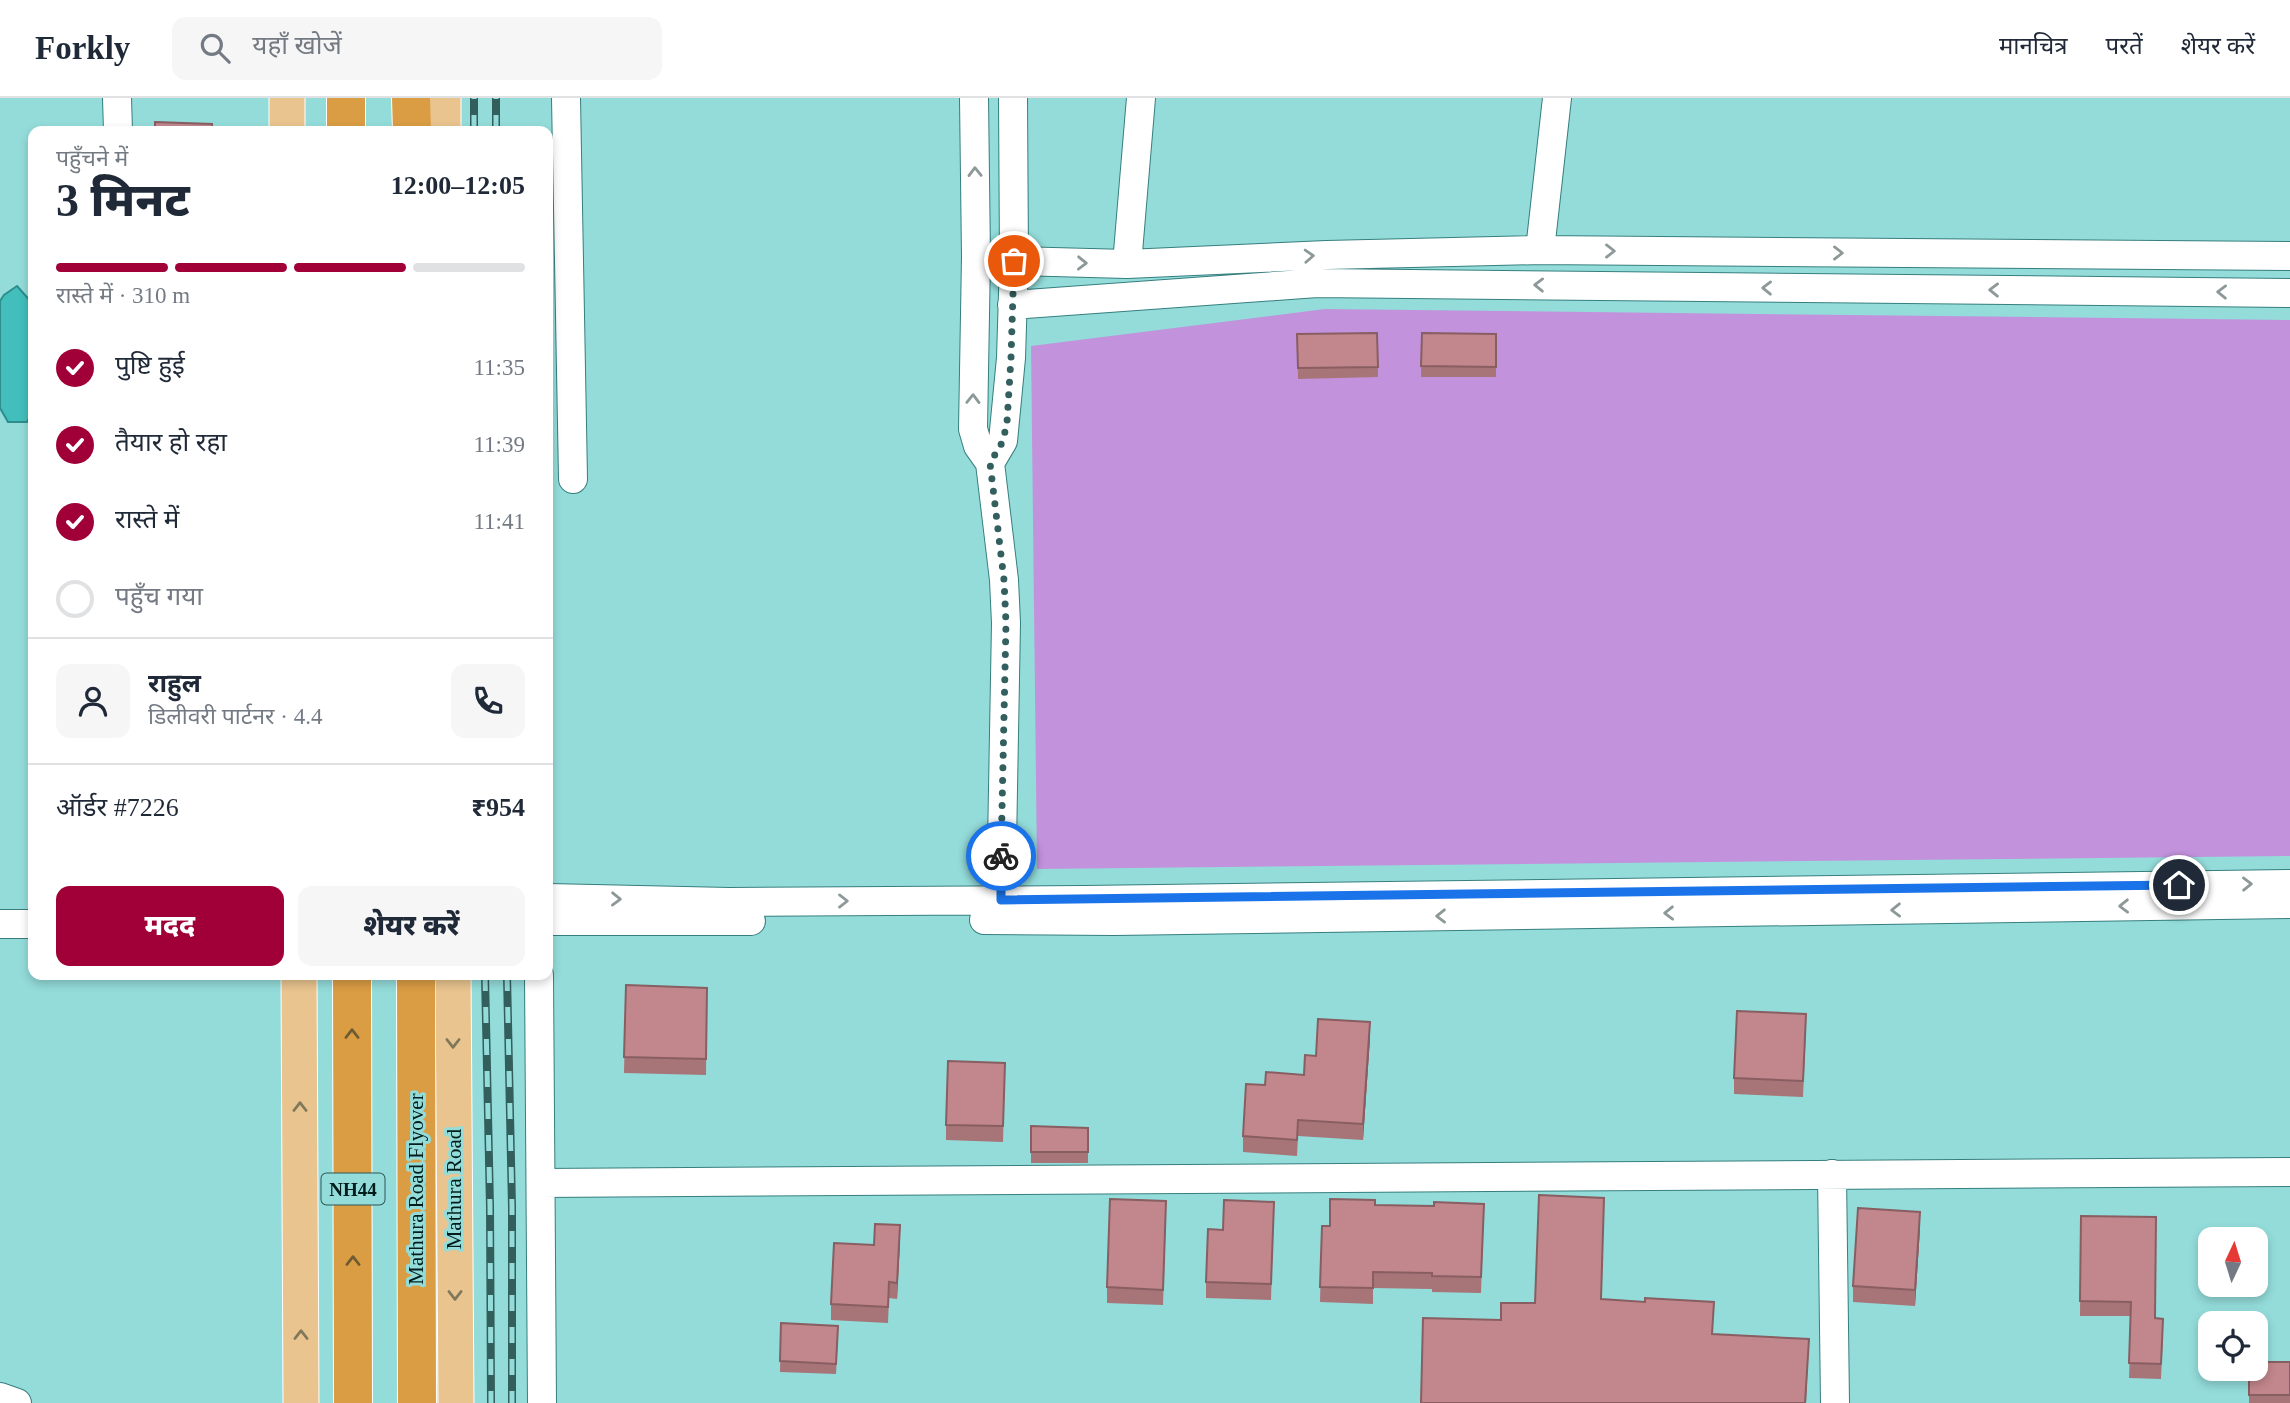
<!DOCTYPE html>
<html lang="hi">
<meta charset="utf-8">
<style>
:root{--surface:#fff;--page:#f6f6f7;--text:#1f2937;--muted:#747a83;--line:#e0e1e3;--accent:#a00037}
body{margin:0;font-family:"Times New Roman","Noto Sans Devanagari",serif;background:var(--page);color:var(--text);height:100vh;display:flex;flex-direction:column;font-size:26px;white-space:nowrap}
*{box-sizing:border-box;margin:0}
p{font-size:23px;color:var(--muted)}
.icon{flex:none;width:38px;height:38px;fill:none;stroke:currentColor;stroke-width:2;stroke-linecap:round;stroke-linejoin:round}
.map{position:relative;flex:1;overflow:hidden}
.details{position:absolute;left:28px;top:28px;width:525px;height:854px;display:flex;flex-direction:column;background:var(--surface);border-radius:14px;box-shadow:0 4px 10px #0003}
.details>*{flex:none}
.needle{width:46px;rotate:4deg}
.tools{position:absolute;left:2198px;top:1129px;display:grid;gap:14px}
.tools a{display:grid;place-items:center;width:70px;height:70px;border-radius:14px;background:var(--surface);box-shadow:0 4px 10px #0003;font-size:35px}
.pin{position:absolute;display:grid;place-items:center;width:60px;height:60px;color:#fff;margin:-30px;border:4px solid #fff;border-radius:50%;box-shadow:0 2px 7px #0007}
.courier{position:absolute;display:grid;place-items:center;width:70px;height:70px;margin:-35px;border:5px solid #1a73e8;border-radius:50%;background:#fff;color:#222;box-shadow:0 2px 9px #0007}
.headline em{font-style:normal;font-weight:800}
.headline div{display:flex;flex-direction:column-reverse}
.headline{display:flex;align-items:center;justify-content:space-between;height:119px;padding:0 28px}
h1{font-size:46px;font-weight:800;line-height:52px}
.bar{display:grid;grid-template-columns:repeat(4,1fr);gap:10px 7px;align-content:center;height:84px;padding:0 28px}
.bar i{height:9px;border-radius:5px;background:var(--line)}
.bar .on{background:var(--accent)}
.bar p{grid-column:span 4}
.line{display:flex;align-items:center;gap:18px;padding:0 28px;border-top:2px solid var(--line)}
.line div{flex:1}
.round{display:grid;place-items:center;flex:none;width:74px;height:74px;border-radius:14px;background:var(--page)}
ol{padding:0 28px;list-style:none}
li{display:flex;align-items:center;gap:21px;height:77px}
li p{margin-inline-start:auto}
li .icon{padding:7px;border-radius:50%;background:var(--accent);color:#fff;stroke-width:4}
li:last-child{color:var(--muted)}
li i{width:38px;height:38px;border:4px solid var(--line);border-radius:50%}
.cta{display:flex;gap:14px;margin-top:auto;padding:14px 28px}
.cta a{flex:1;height:80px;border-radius:14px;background:var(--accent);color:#fff;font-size:28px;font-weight:800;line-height:80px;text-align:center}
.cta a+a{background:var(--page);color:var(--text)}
header{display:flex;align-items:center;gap:42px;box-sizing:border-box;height:98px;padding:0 35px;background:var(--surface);border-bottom:2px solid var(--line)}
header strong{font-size:33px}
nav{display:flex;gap:38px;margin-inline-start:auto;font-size:24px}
.search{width:490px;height:63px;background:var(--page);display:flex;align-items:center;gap:18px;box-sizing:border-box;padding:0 24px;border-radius:14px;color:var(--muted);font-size:26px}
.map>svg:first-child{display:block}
.green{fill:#c392dd}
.water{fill:#42bfbd;stroke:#2e8e8c;stroke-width:2}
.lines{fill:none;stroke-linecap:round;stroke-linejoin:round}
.minor-casing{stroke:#367f7e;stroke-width:30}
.major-casing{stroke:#fff;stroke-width:37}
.highway-casing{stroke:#fff;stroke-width:40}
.minor{stroke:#fff;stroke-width:28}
.major{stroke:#e9c48f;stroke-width:35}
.highway{stroke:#da9d44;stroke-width:38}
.rail-casing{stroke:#325e5c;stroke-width:8}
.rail{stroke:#93dcda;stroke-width:5;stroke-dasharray:16;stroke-linecap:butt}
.wall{fill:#a77478}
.shaded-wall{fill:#885e62}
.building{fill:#c2878c;stroke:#885e62;stroke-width:2}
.oneway{stroke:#8c9998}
.oneway2{stroke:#6d5c30}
.oneway3{stroke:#80785b}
.done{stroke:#335f5e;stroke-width:7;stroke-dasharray:0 12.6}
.route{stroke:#1a73e8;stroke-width:9}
.labels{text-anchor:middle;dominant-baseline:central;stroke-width:6;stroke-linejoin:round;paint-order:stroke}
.shield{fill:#93dcda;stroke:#2c5654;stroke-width:2}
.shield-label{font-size:19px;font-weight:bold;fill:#001c1b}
.street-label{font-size:21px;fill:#001c1b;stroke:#93dcda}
</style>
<header>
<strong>Forkly</strong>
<div class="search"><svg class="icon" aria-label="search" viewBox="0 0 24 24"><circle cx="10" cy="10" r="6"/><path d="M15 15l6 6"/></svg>यहाँ खोजें</div>
<nav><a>मानचित्र</a><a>परतें</a><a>शेयर करें</a></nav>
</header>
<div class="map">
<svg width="2290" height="1305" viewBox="0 0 2290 1305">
<rect width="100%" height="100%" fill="#93dcda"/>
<!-- green -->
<path class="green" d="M 1325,211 L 2290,222 L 2290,758 L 1037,771 L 1031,248 Z"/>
<!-- water -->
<path class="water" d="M 17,188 L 33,206 L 33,313 L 27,324 L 8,324 L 0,310 L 0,203 L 4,197 Z"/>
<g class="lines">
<defs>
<path id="minor" d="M 117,0 L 118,33
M 566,0 L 573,381
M 974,0 L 976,159 L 973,331 L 978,348 L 990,365 L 1004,482 L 1006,525 L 1001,802 L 996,821
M 1540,152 L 1557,0
M 1014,163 L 1127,166 L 1327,157 L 1540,152 L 2290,158
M 1127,166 L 1141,0
M 1012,207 L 1317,185 L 2290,195
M 990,365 L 1003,343 L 1011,260 L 1014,163 L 1013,0
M 548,800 L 729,804 L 1084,802 L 2290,786
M 984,822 L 1114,823 L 2290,806
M 548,823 L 751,823
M 0,826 L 33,826
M 539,877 L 542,1305
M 1832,1076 L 1835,1305
M 541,1085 L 2290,1074
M 0,1299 L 17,1305"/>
<path id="major" d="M 287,0 L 287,33
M 443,0 L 443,33
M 299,877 L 301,1305
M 453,877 L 456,1305"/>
<path id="highway" d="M 346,0 L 346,33
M 411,0 L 412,33
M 352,877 L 353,1305
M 416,877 L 417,1305"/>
</defs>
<!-- minor casing -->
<use href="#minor" class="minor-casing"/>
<!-- major casing -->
<use href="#major" class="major-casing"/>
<!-- highway casing -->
<use href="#highway" class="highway-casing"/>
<!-- minor -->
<use href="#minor" class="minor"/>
<!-- major -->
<use href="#major" class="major"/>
<!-- highway -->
<use href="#highway" class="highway"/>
<defs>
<path id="rail" d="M 474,33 L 474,0
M 496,33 L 496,0
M 485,877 L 490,1109 L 491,1305
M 507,877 L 512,1109 L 512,1305"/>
</defs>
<!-- rail casing -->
<use href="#rail" class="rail-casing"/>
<!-- rail -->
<use href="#rail" class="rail"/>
</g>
<!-- wall -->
<path class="wall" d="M 1377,235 L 1378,279 L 1298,281 L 1297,236 Z
M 1422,235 L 1496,236 L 1496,279 L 1421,279 Z
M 626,887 L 707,890 L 706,977 L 624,975 Z
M 1806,932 L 1803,999 L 1734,996 L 1734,980 Z
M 1370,940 L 1363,1042 L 1298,1038 L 1297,1058 L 1243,1054 L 1243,1038 L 1304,977 L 1316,958 Z
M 1005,965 L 1003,1044 L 946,1042 L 946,1027 Z
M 1031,1028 L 1088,1030 L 1088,1065 L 1031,1065 Z
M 1274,1104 L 1271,1202 L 1206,1200 L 1206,1184 Z
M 1484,1106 L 1481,1195 L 1432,1194 L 1432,1191 L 1373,1190 L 1373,1206 L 1320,1204 L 1322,1128 L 1330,1128 L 1375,1107 L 1434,1108 Z
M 2081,1118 L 2155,1220 L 2163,1236 L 2161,1281 L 2129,1280 L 2131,1218 L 2080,1218 Z
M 1166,1119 L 1163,1207 L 1107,1205 L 1107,1189 Z
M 1920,1130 L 1915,1208 L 1853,1204 L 1853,1188 Z
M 900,1143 L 897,1201 L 889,1200 L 888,1225 L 831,1222 L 831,1206 L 874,1147 Z
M 781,1225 L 838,1239 L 836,1276 L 780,1274 Z
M 2290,1264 L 2290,1305 L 2249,1305 L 2249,1270 Z"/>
<!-- shaded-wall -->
<path class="shaded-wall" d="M 1370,924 L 1370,940 L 1363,1042 L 1363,1026 Z
M 1920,1114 L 1920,1130 L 1915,1208 L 1915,1192 Z
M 900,1127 L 900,1143 L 897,1201 L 897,1185 Z
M 1809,1241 L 1806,1305 L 1805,1305 Z"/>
<!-- building -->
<path class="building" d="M 155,24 L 212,26 L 212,33 L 155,33 Z
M 1377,235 L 1378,269 L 1298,270 L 1297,236 Z
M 1422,235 L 1496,236 L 1496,269 L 1421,268 Z
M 626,887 L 707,890 L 706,961 L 624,959 Z
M 1737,913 L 1806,916 L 1803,983 L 1734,980 Z
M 1318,921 L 1370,924 L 1363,1026 L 1298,1022 L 1297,1042 L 1243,1038 L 1246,986 L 1265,987 L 1266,974 L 1304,977 L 1305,957 L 1316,958 Z
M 948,963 L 1005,965 L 1003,1028 L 946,1027 Z
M 1031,1028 L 1088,1030 L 1088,1054 L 1031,1054 Z
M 1539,1097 L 1604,1100 L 1601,1201 L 1645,1204 L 1645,1200 L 1714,1204 L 1712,1236 L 1809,1241 L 1805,1305 L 1421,1305 L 1423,1220 L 1501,1222 L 1501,1205 L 1535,1205 Z
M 1110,1101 L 1166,1103 L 1163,1192 L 1107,1189 Z
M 1330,1101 L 1375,1102 L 1375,1107 L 1434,1108 L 1434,1104 L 1484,1106 L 1481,1179 L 1432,1178 L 1432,1175 L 1373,1174 L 1373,1190 L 1320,1189 L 1322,1128 L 1330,1128 Z
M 1224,1102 L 1274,1104 L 1271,1186 L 1206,1184 L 1208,1131 L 1223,1132 Z
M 1858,1110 L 1920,1114 L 1915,1192 L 1853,1188 Z
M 2081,1118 L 2156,1119 L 2155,1220 L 2163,1221 L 2161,1266 L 2129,1265 L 2131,1204 L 2080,1203 Z
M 875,1126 L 900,1127 L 897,1185 L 889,1184 L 888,1209 L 831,1206 L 834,1145 L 874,1147 Z
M 781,1225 L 838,1228 L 836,1266 L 780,1263 Z
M 2256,1264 L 2290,1264 L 2290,1297 L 2249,1297 L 2249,1270 L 2256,1270 Z"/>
<!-- one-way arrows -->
<defs><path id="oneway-chevron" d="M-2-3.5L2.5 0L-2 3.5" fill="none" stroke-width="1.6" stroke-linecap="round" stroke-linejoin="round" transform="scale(1.75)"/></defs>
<g class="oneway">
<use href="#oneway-chevron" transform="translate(975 74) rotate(-91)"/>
<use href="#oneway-chevron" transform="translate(1610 153)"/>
<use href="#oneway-chevron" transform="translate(1838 155)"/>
<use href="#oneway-chevron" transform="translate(1309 158) rotate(-3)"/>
<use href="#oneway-chevron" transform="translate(1082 165) rotate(1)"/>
<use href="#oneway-chevron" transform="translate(1539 187) rotate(-179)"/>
<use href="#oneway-chevron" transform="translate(1767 190) rotate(-179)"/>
<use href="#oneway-chevron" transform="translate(1994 192) rotate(-179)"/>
<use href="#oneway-chevron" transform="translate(2222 194) rotate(-179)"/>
<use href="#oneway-chevron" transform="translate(973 301) rotate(-89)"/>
<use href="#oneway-chevron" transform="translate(2247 786) rotate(-1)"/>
<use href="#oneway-chevron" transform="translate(616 801) rotate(1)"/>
<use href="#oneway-chevron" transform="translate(843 803)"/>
<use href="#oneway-chevron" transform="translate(2124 808) rotate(179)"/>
<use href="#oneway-chevron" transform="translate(1896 812) rotate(179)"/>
<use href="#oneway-chevron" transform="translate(1669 815) rotate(179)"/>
<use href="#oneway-chevron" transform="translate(1441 818) rotate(179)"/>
</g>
<g class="oneway2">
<use href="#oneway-chevron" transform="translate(352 936) rotate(-90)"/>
<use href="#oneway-chevron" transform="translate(353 1163) rotate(-90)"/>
</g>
<g class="oneway3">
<use href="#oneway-chevron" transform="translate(453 945) rotate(90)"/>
<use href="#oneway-chevron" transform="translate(300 1009) rotate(-90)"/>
<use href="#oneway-chevron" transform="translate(455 1197) rotate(90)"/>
<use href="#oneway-chevron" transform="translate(301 1237) rotate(-90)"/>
</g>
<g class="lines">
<!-- done -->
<path class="done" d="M 1001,758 L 1006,525 L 1004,482 L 990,365 L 1003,343 L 1007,324 L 1011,260 L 1014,163"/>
<!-- route -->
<path class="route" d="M 1001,758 L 1001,802 L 2179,787"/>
</g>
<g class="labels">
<!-- shield labels -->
<rect class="shield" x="321.5" y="1075.5" width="63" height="31" rx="5"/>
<g class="shield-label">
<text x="353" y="1091">NH44</text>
</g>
<!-- street labels -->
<g class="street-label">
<text transform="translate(416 1091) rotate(-90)">Mathura Road Flyover</text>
<text transform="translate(454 1091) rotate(-90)">Mathura Road</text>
</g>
</g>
</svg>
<div class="tools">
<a><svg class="needle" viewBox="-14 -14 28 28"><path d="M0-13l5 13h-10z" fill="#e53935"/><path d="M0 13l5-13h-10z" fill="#747a83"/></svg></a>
<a><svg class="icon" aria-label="locate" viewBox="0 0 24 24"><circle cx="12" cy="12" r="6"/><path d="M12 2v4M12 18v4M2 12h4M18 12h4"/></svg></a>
</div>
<div class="pin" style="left:1014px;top:163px;background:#ea580c"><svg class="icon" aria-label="bag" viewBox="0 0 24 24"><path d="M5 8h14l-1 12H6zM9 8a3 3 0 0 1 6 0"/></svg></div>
<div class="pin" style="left:2179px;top:787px;background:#1f2937"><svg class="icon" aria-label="home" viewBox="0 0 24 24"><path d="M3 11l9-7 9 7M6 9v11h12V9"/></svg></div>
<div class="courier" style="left:1001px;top:758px"><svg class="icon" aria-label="bike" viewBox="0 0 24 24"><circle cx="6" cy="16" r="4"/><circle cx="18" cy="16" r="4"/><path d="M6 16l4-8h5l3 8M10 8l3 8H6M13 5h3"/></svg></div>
<section class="details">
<div class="headline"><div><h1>3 मिनट</h1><p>पहुँचने में</p></div><em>12:00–12:05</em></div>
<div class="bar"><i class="on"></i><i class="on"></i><i class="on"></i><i></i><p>रास्ते में · 310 m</p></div>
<ol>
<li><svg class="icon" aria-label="check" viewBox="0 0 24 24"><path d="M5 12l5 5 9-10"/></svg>पुष्टि हुई<p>11:35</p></li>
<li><svg class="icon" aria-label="check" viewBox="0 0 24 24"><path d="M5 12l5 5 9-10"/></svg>तैयार हो रहा<p>11:39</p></li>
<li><svg class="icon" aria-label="check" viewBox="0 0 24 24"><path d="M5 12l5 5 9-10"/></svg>रास्ते में<p>11:41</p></li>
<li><i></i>पहुँच गया</li>
</ol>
<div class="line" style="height:126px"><a class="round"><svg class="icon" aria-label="person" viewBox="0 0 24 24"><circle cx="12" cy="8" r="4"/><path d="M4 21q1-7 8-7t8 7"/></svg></a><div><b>राहुल</b><p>डिलीवरी पार्टनर · 4.4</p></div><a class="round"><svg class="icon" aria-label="phone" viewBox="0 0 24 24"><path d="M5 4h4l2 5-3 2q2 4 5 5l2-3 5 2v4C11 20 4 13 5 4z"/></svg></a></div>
<div class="line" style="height:91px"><div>ऑर्डर #7226</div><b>₹954</b></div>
<div class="cta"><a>मदद</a><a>शेयर करें</a></div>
</section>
</div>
